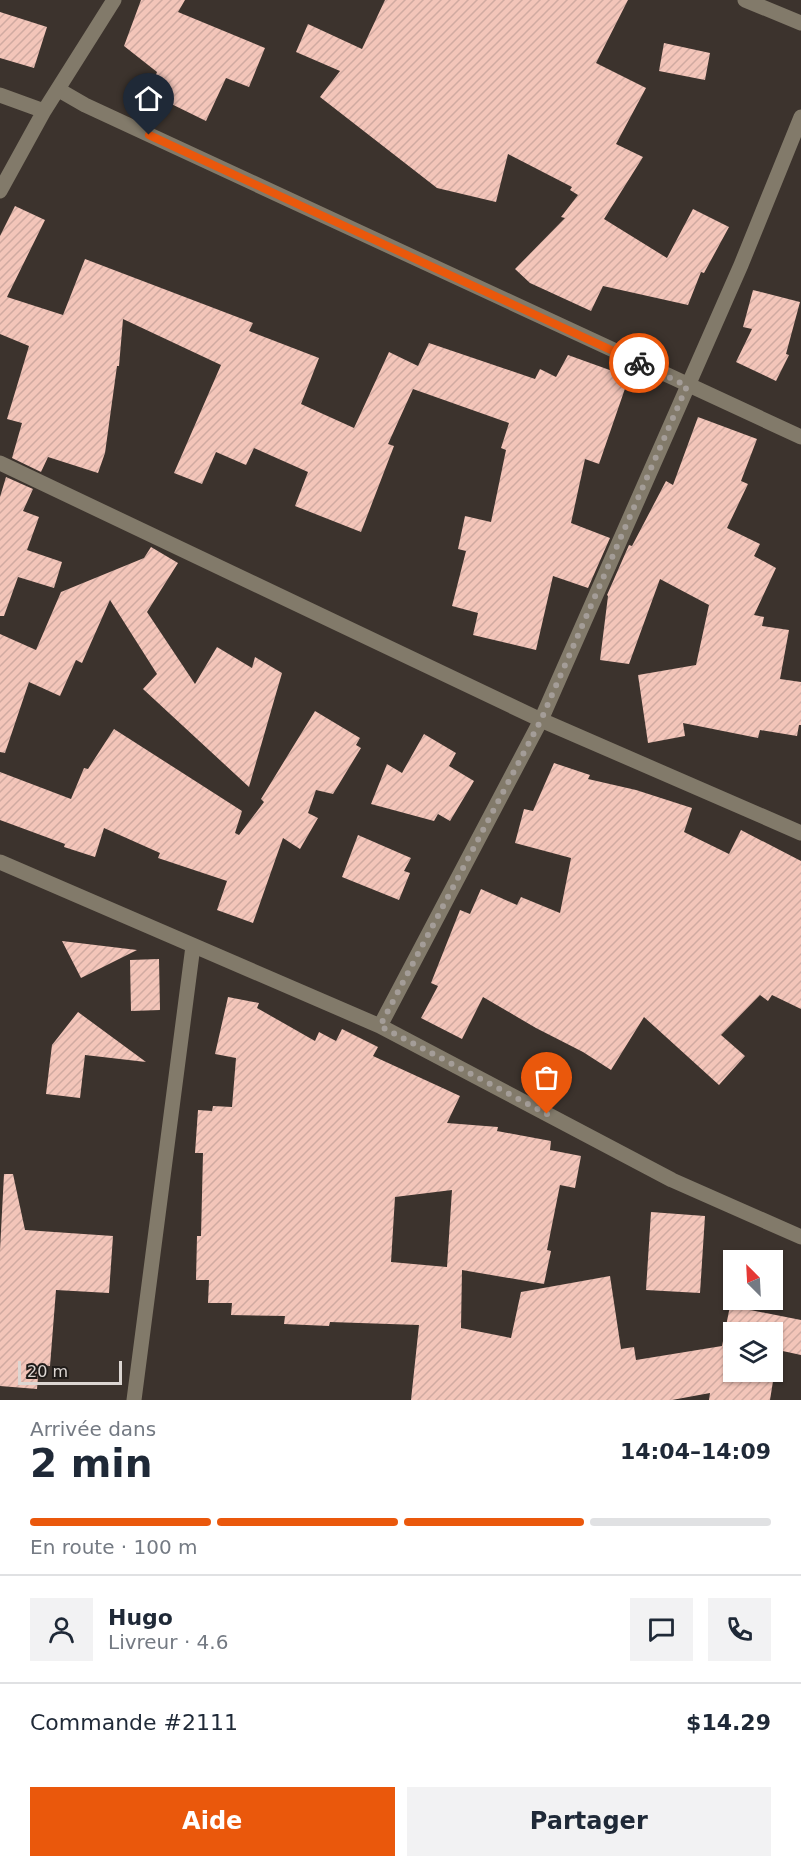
<!DOCTYPE html>
<html lang="fr">
<meta charset="utf-8">
<style>
:root{--surface:#fff;--page:#f2f2f3;--text:#1f2937;--muted:#747a83;--line:#e0e1e3;--accent:#ea580c}
body{margin:0;font-family:"DejaVu Sans",sans-serif;background:var(--page);color:var(--text);height:100vh;display:flex;flex-direction:column;font-size:22px;white-space:nowrap}
*{box-sizing:border-box;margin:0}
p{font-size:20px;color:var(--muted)}
.icon{flex:none;width:33px;height:33px;fill:none;stroke:currentColor;stroke-width:2;stroke-linecap:round;stroke-linejoin:round}
.map{position:relative;height:1400px;overflow:hidden}
.panel{display:flex;flex-direction:column;background:var(--surface);flex:1}
.panel>*{flex:none}
.needle{width:39px;rotate:336deg}
.controls{position:absolute;left:723px;top:1250px;display:grid;gap:12px}
.controls a{display:grid;place-items:center;width:60px;height:60px;border-radius:0px;background:var(--surface);box-shadow:0 2px 4px #0004;font-size:30px}
.scale{position:absolute;left:18px;bottom:15px;width:104px;box-sizing:border-box;padding-left:6px;border:3px solid #dcd6d2;border-top:0;font-size:16px;line-height:21px;white-space:nowrap;color:#dcd6d2;-webkit-text-stroke:4px #201c19;paint-order:stroke}
.pin{position:absolute;display:grid;place-items:center;width:51px;height:51px;color:#fff;margin:-62px -26px;border-radius:50% 50% 50% 0;rotate:-45deg;box-shadow:0 0 6px #0007}
.pin .icon{rotate:45deg}
.courier{position:absolute;display:grid;place-items:center;width:60px;height:60px;margin:-30px;border:4px solid #ea580c;border-radius:50%;background:#fff;color:#222;box-shadow:0 2px 8px #0007}
.overview em{font-style:normal;font-weight:700}
.overview div{display:flex;flex-direction:column-reverse}
.overview{display:flex;align-items:center;justify-content:space-between;height:102px;padding:0 30px}
h1{font-size:39px;font-weight:700;line-height:45px}
.bar{display:grid;grid-template-columns:repeat(4,1fr);gap:9px 6px;align-content:center;height:72px;padding:0 30px}
.bar i{height:8px;border-radius:4px;background:var(--line)}
.bar .selected{background:var(--accent)}
.bar p{grid-column:span 4}
.line{display:flex;align-items:center;gap:15px;padding:0 30px;border-top:2px solid var(--line)}
.line div{flex:1}
.round{display:grid;place-items:center;flex:none;width:63px;height:63px;border-radius:0px;background:var(--page)}
.action{display:flex;gap:12px;margin-top:auto;padding:12px 30px}
.action a{flex:1;height:69px;border-radius:0px;background:var(--accent);color:#fff;font-size:24px;font-weight:700;line-height:69px;text-align:center}
.action a+a{background:var(--page);color:var(--text)}
.map>svg:first-child{display:block}
.building{fill:url(#building-hatch);fill-rule:evenodd}
.lines{fill:none;stroke-linecap:round;stroke-linejoin:round}
.minor{stroke:#827a6a;stroke-width:15}
.done{stroke:#a49d98;stroke-width:6;stroke-dasharray:0 10.8}
.route{stroke:#ea580c;stroke-width:8}
</style>
<div class="map">
<svg width="801" height="1400" viewBox="0 0 801 1400">
<defs>
<pattern id="building-hatch" width="6" height="6" patternUnits="userSpaceOnUse" patternTransform="scale(1.5)"><rect width="6" height="6" fill="#f3c5b9"/><path d="M-1 1l2-2M0 6l6-6M5 7l2-2" fill="none" stroke="#d0aaa1"/></pattern>
</defs>
<rect width="100%" height="100%" fill="#3c332d"/>
<!-- building -->
<path class="building" d="M 141,0 L 185,0 L 178,12 L 265,48 L 249,87 L 226,78 L 206,121 L 149,93 L 157,72 L 124,46 Z
M 385,0 L 628,0 L 596,63 L 646,88 L 616,144 L 643,157 L 604,219 L 667,258 L 693,209 L 729,227 L 704,273 L 701,272 L 688,305 L 603,286 L 591,311 L 530,283 L 515,269 L 565,218 L 561,217 L 578,195 L 570,190 L 572,187 L 508,154 L 496,202 L 437,188 L 320,97 L 340,71 L 296,52 L 308,24 L 362,49 Z
M 0,12 L 47,27 L 34,68 L 0,58 Z
M 664,43 L 710,53 L 705,80 L 659,71 Z
M 15,206 L 45,220 L 7,297 L 63,315 L 85,259 L 253,323 L 249,331 L 319,358 L 301,404 L 354,428 L 389,352 L 418,366 L 429,343 L 535,379 L 540,369 L 556,377 L 568,355 L 629,377 L 599,464 L 585,459 L 571,523 L 610,538 L 588,588 L 553,576 L 536,650 L 473,635 L 478,613 L 452,606 L 466,551 L 458,549 L 465,516 L 491,522 L 506,450 L 501,448 L 509,423 L 413,389 L 388,444 L 394,446 L 361,532 L 295,506 L 308,472 L 254,448 L 246,465 L 216,452 L 202,484 L 174,473 L 221,365 L 123,319 L 119,366 L 117,366 L 105,453 L 98,473 L 48,457 L 41,472 L 12,458 L 22,423 L 7,419 L 29,346 L 0,334 L 0,236 Z
M 753,290 L 800,302 L 786,354 L 789,355 L 776,381 L 736,362 L 752,329 L 743,327 Z
M 698,417 L 757,439 L 741,481 L 748,484 L 727,528 L 760,544 L 754,556 L 776,568 L 754,615 L 764,617 L 762,626 L 789,630 L 780,679 L 801,682 L 801,725 L 799,725 L 797,736 L 760,730 L 758,738 L 683,723 L 685,736 L 648,743 L 638,675 L 696,665 L 709,605 L 660,579 L 629,664 L 600,660 L 608,596 L 607,595 L 629,545 L 632,546 L 666,481 L 673,485 Z
M 6,477 L 33,489 L 23,511 L 39,517 L 27,550 L 62,562 L 54,588 L 18,577 L 4,616 L 0,616 L 0,497 Z
M 151,547 L 178,563 L 147,612 L 195,684 L 217,647 L 252,668 L 255,657 L 282,673 L 249,787 L 143,689 L 157,674 L 110,600 L 82,663 L 76,660 L 60,696 L 29,682 L 5,753 L 0,752 L 0,634 L 36,650 L 61,592 L 144,558 Z
M 315,711 L 360,738 L 356,745 L 361,748 L 333,794 L 316,790 L 308,813 L 318,818 L 300,849 L 283,838 L 253,923 L 217,910 L 227,881 L 158,858 L 160,853 L 104,828 L 95,857 L 64,847 L 65,844 L 0,820 L 0,772 L 71,799 L 84,768 L 88,769 L 114,729 L 242,811 L 235,833 L 239,835 L 264,802 L 261,799 Z
M 424,734 L 456,753 L 449,766 L 474,781 L 450,821 L 438,814 L 434,821 L 371,804 L 387,764 L 402,773 Z
M 554,763 L 590,775 L 588,779 L 636,790 L 692,808 L 684,832 L 729,854 L 741,830 L 801,861 L 801,1009 L 772,995 L 768,1001 L 760,995 L 721,1035 L 745,1056 L 719,1085 L 644,1017 L 611,1070 L 583,1052 L 536,1028 L 483,997 L 462,1039 L 421,1018 L 438,986 L 431,983 L 460,910 L 470,914 L 481,889 L 517,905 L 521,897 L 560,913 L 571,858 L 515,843 L 524,809 L 533,811 Z
M 358,835 L 411,858 L 404,871 L 410,873 L 399,900 L 342,877 Z
M 62,941 L 137,950 L 81,978 Z
M 159,959 L 160,1010 L 131,1011 L 130,960 Z
M 228,997 L 259,1003 L 257,1008 L 315,1041 L 319,1032 L 336,1041 L 342,1029 L 378,1047 L 373,1056 L 460,1096 L 447,1123 L 498,1127 L 497,1131 L 551,1141 L 550,1150 L 581,1156 L 575,1188 L 560,1185 L 547,1250 L 551,1251 L 544,1284 L 462,1270 L 461,1328 L 511,1338 L 521,1292 L 610,1276 L 621,1349 L 634,1347 L 636,1360 L 722,1346 L 730,1306 L 801,1320 L 801,1355 L 778,1350 L 770,1400 L 709,1400 L 710,1393 L 672,1400 L 411,1400 L 419,1325 L 330,1322 L 329,1326 L 284,1324 L 285,1316 L 231,1315 L 232,1303 L 208,1303 L 209,1280 L 196,1280 L 197,1236 L 201,1236 L 203,1153 L 195,1153 L 198,1110 L 212,1111 L 213,1106 L 232,1107 L 236,1058 L 215,1054 ZM 452,1190 L 447,1267 L 391,1262 L 395,1197 ZM 734,1332 L 772,1332 L 772,1371 L 734,1371 Z
M 78,1012 L 146,1062 L 85,1055 L 80,1098 L 46,1094 L 52,1045 Z
M 4,1174 L 13,1174 L 25,1230 L 113,1236 L 109,1293 L 56,1290 L 50,1366 L 39,1365 L 37,1389 L 0,1386 L 0,1250 Z
M 651,1212 L 705,1216 L 700,1293 L 646,1290 Z"/>
<g class="lines">
<!-- minor -->
<path class="minor" d="M 745,0 L 801,23
M 59,90 L 85,105 L 801,437
M 0,95 L 44,111
M 0,191 L 44,111 L 114,0
M 0,463 L 541,720 L 801,833
M 0,862 L 380,1026 L 672,1180 L 801,1237
M 380,1026 L 541,720 L 741,265 L 801,117
M 134,1400 L 193,946"/>
</g>
<g class="lines">
<!-- done -->
<path class="done" d="M 547,1114 L 380,1026 L 541,720 L 687,386 L 639,363"/>
<!-- route -->
<path class="route" d="M 149,135 L 639,363"/>
</g>
</svg>
<div class="controls">
<a><svg class="needle" viewBox="-14 -14 28 28"><path d="M0-13l5 13h-10z" fill="#e53935"/><path d="M0 13l5-13h-10z" fill="#747a83"/></svg></a>
<a><svg class="icon" aria-label="layers" viewBox="0 0 24 24"><path d="M12 4l9 5-9 5-9-5zM3 14l9 5 9-5"/></svg></a>
</div>
<div class="scale">20 m</div>
<div class="pin" style="left:547px;top:1114px;background:#ea580c"><svg class="icon" aria-label="bag" viewBox="0 0 24 24"><path d="M5 8h14l-1 12H6zM9 8a3 3 0 0 1 6 0"/></svg></div>
<div class="pin" style="left:149px;top:135px;background:#1f2937"><svg class="icon" aria-label="home" viewBox="0 0 24 24"><path d="M3 11l9-7 9 7M6 9v11h12V9"/></svg></div>
<div class="courier" style="left:639px;top:363px"><svg class="icon" aria-label="bike" viewBox="0 0 24 24"><circle cx="6" cy="16" r="4"/><circle cx="18" cy="16" r="4"/><path d="M6 16l4-8h5l3 8M10 8l3 8H6M13 5h3"/></svg></div>
</div>
<section class="panel">
<div class="overview"><div><h1>2 min</h1><p>Arrivée dans</p></div><em>14:04–14:09</em></div>
<div class="bar"><i class="selected"></i><i class="selected"></i><i class="selected"></i><i></i><p>En route · 100 m</p></div>
<div class="line" style="height:108px"><a class="round"><svg class="icon" aria-label="person" viewBox="0 0 24 24"><circle cx="12" cy="8" r="4"/><path d="M4 21q1-7 8-7t8 7"/></svg></a><div><b>Hugo</b><p>Livreur · 4.6</p></div><a class="round"><svg class="icon" aria-label="chat" viewBox="0 0 24 24"><path d="M4 5h16v11H9l-5 4z"/></svg></a><a class="round"><svg class="icon" aria-label="phone" viewBox="0 0 24 24"><path d="M5 4h4l2 5-3 2q2 4 5 5l2-3 5 2v4C11 20 4 13 5 4z"/></svg></a></div>
<div class="line" style="height:78px"><div>Commande #2111</div><b>$14.29</b></div>
<div class="action"><a>Aide</a><a>Partager</a></div>
</section>
